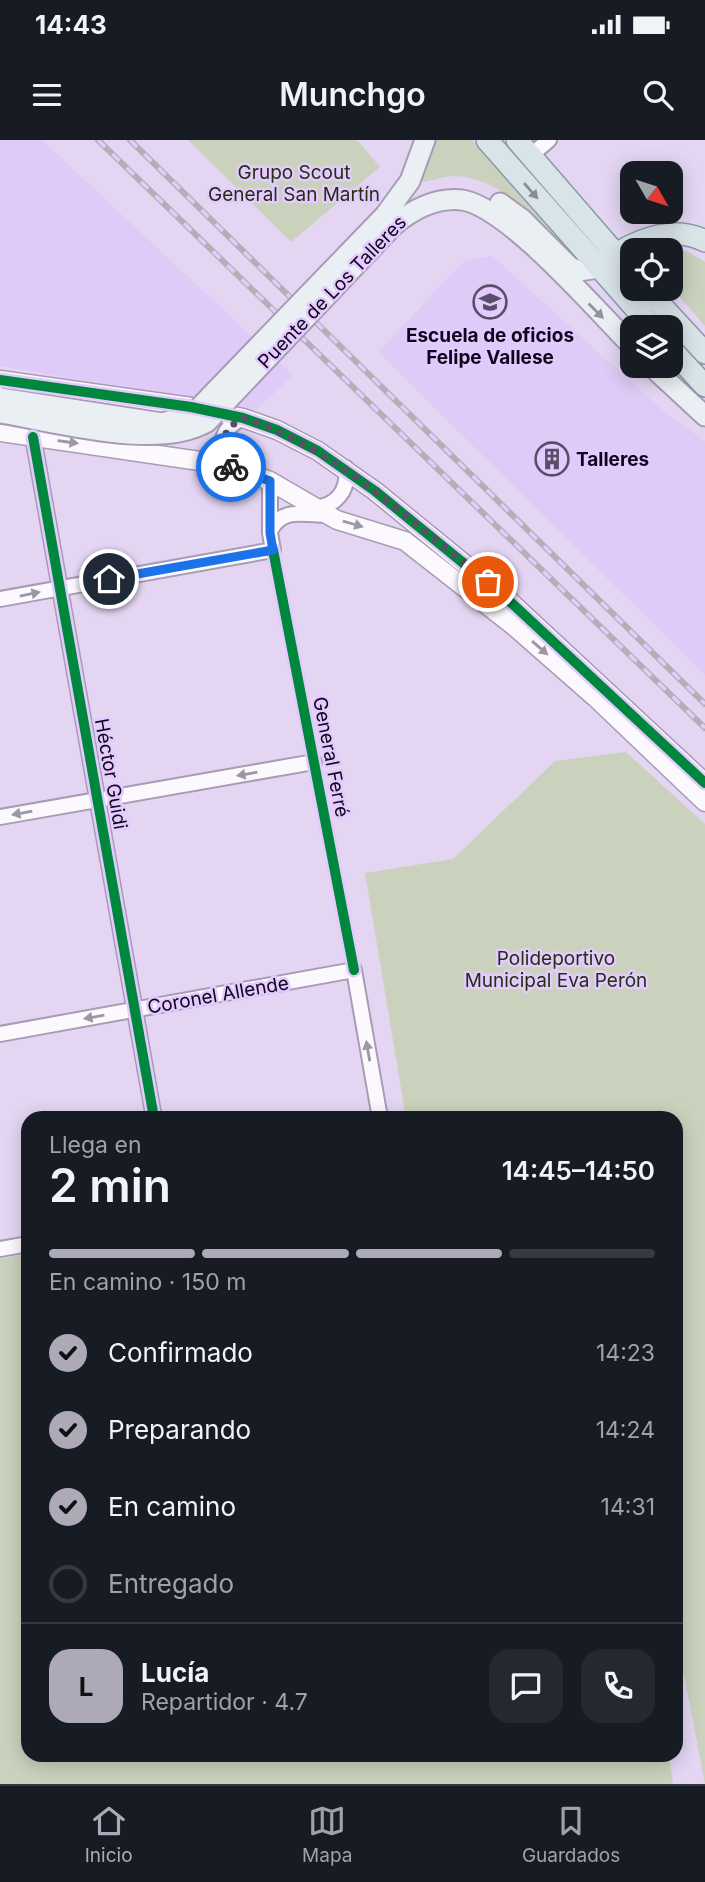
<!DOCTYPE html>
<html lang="es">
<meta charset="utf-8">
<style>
:root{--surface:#171b24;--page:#242831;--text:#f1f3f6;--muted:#9ea1a6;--line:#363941;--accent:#aea9b6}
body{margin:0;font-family:Inter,sans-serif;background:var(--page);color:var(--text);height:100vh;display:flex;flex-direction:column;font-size:26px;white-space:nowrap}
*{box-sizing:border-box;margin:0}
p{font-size:23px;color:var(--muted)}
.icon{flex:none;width:38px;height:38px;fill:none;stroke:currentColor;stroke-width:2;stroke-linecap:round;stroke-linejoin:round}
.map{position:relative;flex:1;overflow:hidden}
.side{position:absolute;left:21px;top:971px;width:662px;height:651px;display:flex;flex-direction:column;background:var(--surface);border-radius:21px;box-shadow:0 4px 18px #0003}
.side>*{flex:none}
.needle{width:46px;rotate:129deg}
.tools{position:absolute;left:620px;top:21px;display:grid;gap:14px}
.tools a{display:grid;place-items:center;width:63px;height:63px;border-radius:14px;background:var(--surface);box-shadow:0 4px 18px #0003;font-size:35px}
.pin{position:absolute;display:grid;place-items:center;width:60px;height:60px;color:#fff;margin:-30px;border:4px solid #fff;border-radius:50%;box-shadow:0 2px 7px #0007}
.courier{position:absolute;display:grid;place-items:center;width:70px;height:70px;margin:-35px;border:5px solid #1a73e8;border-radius:50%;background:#fff;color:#222;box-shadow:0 2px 9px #0007}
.overview em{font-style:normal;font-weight:600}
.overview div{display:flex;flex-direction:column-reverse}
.overview{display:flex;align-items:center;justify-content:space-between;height:119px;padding:0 28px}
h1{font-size:46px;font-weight:600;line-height:52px}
.bar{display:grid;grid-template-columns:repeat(4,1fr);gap:10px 7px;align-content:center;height:84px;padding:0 28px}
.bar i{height:9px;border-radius:5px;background:var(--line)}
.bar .active{background:var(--accent)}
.bar p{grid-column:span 4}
.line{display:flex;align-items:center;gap:18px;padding:0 28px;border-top:2px solid var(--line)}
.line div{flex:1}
.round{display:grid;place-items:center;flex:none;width:74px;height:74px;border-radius:21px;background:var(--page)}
ol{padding:0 28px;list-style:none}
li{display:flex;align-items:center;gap:21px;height:77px}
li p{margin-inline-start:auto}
li .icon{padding:7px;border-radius:50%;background:var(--accent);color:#111;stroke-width:4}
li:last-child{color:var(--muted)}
li i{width:38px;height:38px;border:4px solid var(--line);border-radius:50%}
.status{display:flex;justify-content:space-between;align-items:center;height:49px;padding:0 35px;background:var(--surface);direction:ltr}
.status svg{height:19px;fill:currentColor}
header{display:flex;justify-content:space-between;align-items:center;height:91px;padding:0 28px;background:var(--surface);font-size:32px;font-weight:600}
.tab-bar{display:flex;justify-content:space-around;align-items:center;height:98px;border-top:2px solid var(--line);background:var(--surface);font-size:19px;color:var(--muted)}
.tab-bar a{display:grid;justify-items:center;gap:4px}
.tab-bar .active{color:var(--accent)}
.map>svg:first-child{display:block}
.built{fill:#e0caf7}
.green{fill:#cad2bd}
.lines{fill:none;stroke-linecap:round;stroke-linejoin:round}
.minor-casing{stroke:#a89cb4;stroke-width:18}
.tertiary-casing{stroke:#a89cb4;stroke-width:21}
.secondary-casing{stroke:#a89cb4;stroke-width:23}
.primary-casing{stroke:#8899a6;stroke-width:24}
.minor{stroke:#fbf9fd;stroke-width:14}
.tertiary{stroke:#fbf9fd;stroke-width:18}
.secondary{stroke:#e9eff2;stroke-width:19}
.primary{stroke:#d9e4e8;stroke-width:21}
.rail-casing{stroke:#b3afb7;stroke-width:6}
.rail{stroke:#e4caff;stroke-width:3.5;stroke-dasharray:10;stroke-linecap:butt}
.secondary-bridge-casing{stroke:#a89cb4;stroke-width:23;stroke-linecap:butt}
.secondary-bridge{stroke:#e9eff2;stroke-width:19}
.cycleway-casing{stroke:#e4caff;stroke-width:15}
.cycleway{stroke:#00873e;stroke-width:10}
.oneway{fill:#898b96}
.oneway2{fill:#93919c}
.oneway3{fill:#9d97a3}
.done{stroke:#5b4e67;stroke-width:7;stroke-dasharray:0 12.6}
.route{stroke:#1a73e8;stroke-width:9}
.labels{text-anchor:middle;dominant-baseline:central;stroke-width:5;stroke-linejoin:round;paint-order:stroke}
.park-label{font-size:19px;fill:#23300f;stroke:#e4caff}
.street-label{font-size:19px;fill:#11051b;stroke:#e4caff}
.poi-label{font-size:19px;font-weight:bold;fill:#11051b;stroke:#e4caff}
</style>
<div class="status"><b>14:43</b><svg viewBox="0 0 49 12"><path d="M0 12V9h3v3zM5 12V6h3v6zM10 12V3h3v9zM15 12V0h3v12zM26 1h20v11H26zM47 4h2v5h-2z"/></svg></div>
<header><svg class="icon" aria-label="menu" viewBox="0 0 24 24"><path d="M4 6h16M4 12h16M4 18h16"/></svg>Munchgo<svg class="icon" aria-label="search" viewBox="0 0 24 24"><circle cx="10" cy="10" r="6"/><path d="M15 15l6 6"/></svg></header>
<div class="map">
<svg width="705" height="1644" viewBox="0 0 705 1644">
<rect width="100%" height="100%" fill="#e4d6f3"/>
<!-- built -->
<path class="built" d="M 0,0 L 42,0 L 293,235 L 245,281 L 190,259 L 0,226 Z
M 492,116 L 666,273 L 705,301 L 705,535 L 378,212 L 465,120 Z"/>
<!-- green -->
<path class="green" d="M 188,0 L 357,0 L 380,27 L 291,102 Z
M 430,0 L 472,0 L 571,115 C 540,83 503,38 456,36 C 445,36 434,40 423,42 L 420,39 Z
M 670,110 L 671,110 L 687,111 L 705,122 L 705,186 L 670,146 Z
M 626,612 L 705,684 L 705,1644 L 676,1493 L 676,978 L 406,978 L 365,733 L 453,719 L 555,621 Z
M 28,1113 L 28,1615 L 669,1615 L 673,1644 L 0,1644 L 0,1119 Z"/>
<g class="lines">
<defs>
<path id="minor" d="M 530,16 L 549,0
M 33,297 L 154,978
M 227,325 C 216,305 223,287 243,278
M 314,368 C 336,366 349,351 346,328
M 270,391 C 282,368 302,374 325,375
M 0,459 L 273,410 L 270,393 L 270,341
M 0,677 L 314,622
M 0,894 L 354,830 L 380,978
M 0,1109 L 28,1104"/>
<path id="tertiary" d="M 0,240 L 191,267 L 243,278 L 277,290 L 318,311 L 375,351 L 505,457 L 705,643
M 0,292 L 227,325 L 270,341 L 337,380 L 405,401 L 515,487 L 596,558 L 705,662"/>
<path id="secondary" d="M 500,63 L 522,79 L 570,127 L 579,131 L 598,128
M 385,75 L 410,41 L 425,0
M 393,86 C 412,70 435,57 462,60 C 508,67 596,170 632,206
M 651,226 L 705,276"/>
<path id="primary" d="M 487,0 L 652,187
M 517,0 L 632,133
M 605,122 C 632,101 673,84 705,101
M 646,149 L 705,213
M 670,208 L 705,246"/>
</defs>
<!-- minor casing -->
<use href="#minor" class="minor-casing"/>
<!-- tertiary casing -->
<use href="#tertiary" class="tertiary-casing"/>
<!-- secondary casing -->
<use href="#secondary" class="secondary-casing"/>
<!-- primary casing -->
<use href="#primary" class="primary-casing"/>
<!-- minor -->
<use href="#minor" class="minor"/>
<!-- tertiary -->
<use href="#tertiary" class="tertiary"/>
<!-- secondary -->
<use href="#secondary" class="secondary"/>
<!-- primary -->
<use href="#primary" class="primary"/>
<defs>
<path id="rail" d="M 98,0 L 705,588
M 130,0 L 705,564"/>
</defs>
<!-- rail casing -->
<use href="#rail" class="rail-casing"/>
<!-- rail -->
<use href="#rail" class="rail"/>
<defs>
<path id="secondary-bridge" d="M 0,258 L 162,283 L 192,275 L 385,75
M 0,273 C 57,282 157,311 207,282 L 393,86"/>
</defs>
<!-- secondary-bridge casing -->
<use href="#secondary-bridge" class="secondary-bridge-casing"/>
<!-- secondary-bridge -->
<use href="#secondary-bridge" class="secondary-bridge"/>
<defs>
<path id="cycleway" d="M 0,240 L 191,267 L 243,278 L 277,290 L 318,311 L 375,351 L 505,457 L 705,643
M 33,297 L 154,978
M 273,410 L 354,830"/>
</defs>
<!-- cycleway casing -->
<use href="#cycleway" class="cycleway-casing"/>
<!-- cycleway -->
<use href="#cycleway" class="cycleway"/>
</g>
<!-- one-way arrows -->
<defs><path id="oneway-solid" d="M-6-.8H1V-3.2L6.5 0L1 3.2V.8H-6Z" transform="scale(1.75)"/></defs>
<use class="oneway" href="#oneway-solid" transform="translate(531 51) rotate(49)"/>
<use class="oneway2" href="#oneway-solid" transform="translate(596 171) rotate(45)"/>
<g class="oneway3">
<use href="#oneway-solid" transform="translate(68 302) rotate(8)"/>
<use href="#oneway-solid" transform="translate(353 384) rotate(16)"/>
<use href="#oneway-solid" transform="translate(30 454) rotate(-11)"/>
<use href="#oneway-solid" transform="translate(540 508) rotate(41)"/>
<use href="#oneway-solid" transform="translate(247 634) rotate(170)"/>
<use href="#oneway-solid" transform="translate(22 673) rotate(170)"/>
<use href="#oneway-solid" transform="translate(94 877) rotate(170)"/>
<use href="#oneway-solid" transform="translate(368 911) rotate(-100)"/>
</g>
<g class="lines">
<!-- done -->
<path class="done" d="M 231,327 L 223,318 L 222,302 L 229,287 L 243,278 C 339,309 410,382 488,442"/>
<!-- route -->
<path class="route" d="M 109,439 L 273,410 L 270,393 L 270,341 L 231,327"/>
</g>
<!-- icons -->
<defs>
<symbol id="university-ring" viewBox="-11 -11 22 22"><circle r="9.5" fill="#e4caff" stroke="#5b4e67" stroke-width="1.5"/><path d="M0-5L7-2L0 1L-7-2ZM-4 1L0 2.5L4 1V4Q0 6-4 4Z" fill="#5b4e67"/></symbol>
<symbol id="building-ring" viewBox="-11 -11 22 22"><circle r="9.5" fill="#e4caff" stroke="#5b4e67" stroke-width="1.5"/><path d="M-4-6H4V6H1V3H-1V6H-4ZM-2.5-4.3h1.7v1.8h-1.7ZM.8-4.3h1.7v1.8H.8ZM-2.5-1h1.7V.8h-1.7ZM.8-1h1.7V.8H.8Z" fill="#5b4e67"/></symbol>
</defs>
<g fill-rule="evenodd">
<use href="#university-ring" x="471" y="143" width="38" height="38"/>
<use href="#building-ring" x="533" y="300" width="38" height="38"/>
</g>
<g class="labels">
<!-- park labels -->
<g class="park-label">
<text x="294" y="32">Grupo Scout<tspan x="294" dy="22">General San Martín</tspan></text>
<text x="556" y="818">Polideportivo<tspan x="556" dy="22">Municipal Eva Perón</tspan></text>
</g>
<!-- street labels -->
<g class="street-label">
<text transform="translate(332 152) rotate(-46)">Puente de Los Talleres</text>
<text transform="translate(331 617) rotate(79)">General Ferré</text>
<text transform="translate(111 634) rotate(80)">Héctor Guidi</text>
<text transform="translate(218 855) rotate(-10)">Coronel Allende</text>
</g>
<!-- poi labels -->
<g class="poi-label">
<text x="490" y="195">Escuela de oficios<tspan x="490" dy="22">Felipe Vallese</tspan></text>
<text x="576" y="319" text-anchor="start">Talleres</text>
</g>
</g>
</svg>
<div class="tools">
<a><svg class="needle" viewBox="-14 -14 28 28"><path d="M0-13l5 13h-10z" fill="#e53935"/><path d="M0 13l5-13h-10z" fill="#9ea1a6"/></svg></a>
<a><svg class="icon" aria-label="locate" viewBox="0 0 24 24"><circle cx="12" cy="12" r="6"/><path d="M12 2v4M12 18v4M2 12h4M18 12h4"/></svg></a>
<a><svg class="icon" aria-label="layers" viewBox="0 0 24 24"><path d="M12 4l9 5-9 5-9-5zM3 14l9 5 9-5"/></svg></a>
</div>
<div class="pin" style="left:488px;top:442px;background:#ea580c"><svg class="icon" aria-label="bag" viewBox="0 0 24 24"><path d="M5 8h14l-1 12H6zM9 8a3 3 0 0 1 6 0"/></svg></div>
<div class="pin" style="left:109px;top:439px;background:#1f2937"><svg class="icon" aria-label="home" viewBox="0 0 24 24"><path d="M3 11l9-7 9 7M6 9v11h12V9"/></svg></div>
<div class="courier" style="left:231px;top:327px"><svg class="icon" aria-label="bike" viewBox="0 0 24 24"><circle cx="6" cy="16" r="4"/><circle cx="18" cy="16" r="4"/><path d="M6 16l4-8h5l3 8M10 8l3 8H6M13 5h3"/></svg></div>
<section class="side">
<div class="overview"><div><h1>2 min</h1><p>Llega en</p></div><em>14:45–14:50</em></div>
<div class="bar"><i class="active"></i><i class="active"></i><i class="active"></i><i></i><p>En camino · 150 m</p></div>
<ol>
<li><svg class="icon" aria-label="check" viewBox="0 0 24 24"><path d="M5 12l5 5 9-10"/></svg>Confirmado<p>14:23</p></li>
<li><svg class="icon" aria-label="check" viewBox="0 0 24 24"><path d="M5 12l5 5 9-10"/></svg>Preparando<p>14:24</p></li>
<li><svg class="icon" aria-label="check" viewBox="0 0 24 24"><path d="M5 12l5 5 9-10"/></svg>En camino<p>14:31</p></li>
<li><i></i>Entregado</li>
</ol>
<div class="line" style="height:126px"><b class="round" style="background:var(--accent);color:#111">L</b><div><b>Lucía</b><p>Repartidor · 4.7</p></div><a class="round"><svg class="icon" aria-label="chat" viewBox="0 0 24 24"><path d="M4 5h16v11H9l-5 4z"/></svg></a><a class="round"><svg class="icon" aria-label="phone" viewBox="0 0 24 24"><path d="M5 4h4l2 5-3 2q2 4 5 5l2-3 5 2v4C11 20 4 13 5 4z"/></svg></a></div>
</section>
</div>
<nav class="tab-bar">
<a class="active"><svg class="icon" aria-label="home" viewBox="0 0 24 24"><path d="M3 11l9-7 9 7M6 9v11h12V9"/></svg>Inicio</a>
<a><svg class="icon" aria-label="map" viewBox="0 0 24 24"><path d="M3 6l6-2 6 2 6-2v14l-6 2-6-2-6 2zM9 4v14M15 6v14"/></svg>Mapa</a>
<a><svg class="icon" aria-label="saved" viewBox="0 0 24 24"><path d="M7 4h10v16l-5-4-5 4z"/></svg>Guardados</a>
</nav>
